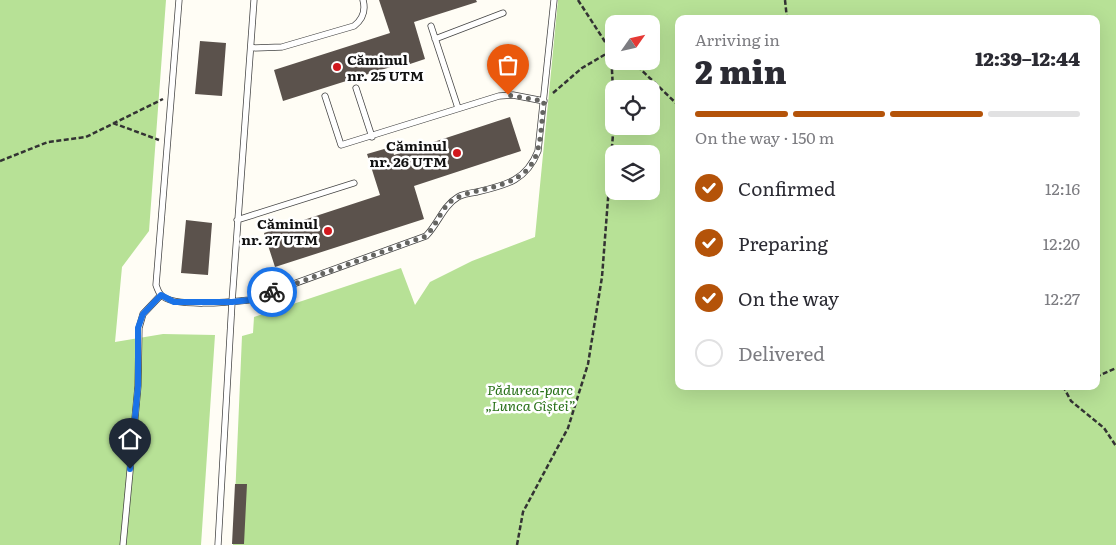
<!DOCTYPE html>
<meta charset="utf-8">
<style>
:root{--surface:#fff;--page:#f7f7f7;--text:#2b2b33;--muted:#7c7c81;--line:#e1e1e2;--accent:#b45309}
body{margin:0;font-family:Literata,serif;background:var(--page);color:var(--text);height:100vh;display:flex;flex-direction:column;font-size:19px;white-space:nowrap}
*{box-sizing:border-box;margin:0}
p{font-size:16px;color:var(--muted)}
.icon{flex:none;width:28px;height:28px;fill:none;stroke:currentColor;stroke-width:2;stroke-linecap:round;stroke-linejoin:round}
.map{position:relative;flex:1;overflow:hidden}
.drawer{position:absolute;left:675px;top:15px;width:425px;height:375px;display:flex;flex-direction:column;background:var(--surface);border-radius:10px;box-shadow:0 5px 20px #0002}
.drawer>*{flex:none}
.needle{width:32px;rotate:56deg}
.fabs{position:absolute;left:605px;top:15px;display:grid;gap:10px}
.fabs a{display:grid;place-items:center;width:55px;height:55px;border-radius:10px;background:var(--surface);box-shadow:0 5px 20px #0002;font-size:25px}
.pin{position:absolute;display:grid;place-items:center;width:42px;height:42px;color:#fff;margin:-51px -21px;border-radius:50% 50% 50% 0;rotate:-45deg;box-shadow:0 0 5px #0007}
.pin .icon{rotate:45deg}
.courier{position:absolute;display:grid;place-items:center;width:50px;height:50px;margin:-25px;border:4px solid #1a73e8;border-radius:50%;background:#fff;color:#222;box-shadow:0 1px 6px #0007}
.headline em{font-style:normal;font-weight:800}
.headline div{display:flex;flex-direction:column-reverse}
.headline{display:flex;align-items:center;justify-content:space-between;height:85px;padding:0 20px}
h1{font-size:32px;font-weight:800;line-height:38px}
.bar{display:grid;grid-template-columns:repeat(4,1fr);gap:8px 5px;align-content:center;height:60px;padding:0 20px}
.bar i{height:6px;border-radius:4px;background:var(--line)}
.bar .selected{background:var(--accent)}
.bar p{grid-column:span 4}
ol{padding:0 20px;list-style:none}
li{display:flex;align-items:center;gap:15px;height:55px}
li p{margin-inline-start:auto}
li .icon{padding:5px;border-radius:50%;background:var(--accent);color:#fff;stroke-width:4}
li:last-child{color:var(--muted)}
li i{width:28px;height:28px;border:2px solid var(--line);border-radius:50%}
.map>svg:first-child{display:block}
.forest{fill:#b7e196;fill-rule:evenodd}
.building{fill:#5b524c}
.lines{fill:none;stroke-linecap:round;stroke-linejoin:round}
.service-casing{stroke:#444;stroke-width:7}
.path{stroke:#333;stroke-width:2.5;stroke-dasharray:5 2.5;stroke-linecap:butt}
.service{stroke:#fff;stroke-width:5.5}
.done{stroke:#646461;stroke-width:5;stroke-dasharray:0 9}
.route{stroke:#1a73e8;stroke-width:6}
.poi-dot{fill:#d1191e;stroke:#fff;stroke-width:2}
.labels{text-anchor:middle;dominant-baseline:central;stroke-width:5;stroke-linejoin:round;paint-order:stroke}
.poi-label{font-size:14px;font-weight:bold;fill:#111;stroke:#fff;text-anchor:end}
.park-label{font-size:14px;font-style:italic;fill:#297119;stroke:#fff}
</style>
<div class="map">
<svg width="1116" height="545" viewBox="0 0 1116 545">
<rect width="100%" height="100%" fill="#fffdf5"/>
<!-- forest -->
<path class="forest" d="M 0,0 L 166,0 L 149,231 L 122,267 L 115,342 L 163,334 L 215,335 L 201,545 L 0,545 Z
M 558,0 L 1116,0 L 1116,545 L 233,545 L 242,336 L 253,333 L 254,317 L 401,268 L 415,305 L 430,282 L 472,261 L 535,237 ZM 679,19 L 1096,19 L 1096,386 L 679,386 ZM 614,24 L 651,24 L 651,61 L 614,61 ZM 614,89 L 651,89 L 651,126 L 614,126 ZM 614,154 L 651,154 L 651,191 L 614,191 Z"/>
<!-- building -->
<path class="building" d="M 379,0 L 476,0 L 477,2 L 414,22 L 425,59 L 401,67 L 400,64 L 283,101 L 274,70 L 390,33 Z
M 200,41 L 226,43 L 222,96 L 195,94 Z
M 510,117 L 521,151 L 414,186 L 424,219 L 275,267 L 264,233 L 380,195 L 367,154 L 391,147 L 394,155 Z
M 186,220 L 212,223 L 208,275 L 181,273 Z
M 235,484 L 247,484 L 244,544 L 232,544 Z"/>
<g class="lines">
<defs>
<path id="service" d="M 179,0 L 156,285 C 157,288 159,293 161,295 C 173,308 232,302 249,300 L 426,236 C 438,224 443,206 458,197 C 463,194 470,193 477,192 C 506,185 526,181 538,151 L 554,0
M 431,26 L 458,108
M 435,39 L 503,13
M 251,48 L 282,47 L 354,26 C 363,19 366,11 363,0
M 356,88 L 372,137
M 325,96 L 341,145 L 499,96 L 513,95 L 544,101
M 237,220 L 354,183
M 123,545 L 138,386 L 139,328 L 143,314 L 161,295
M 218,545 L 232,302 L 254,0"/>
</defs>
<!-- service casing -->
<use href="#service" class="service-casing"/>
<!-- path -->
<path class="path" d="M 578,0 L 611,51 L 614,52
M 785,0 L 787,19
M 632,61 L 679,106
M 553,93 L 582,68 L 611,51 L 614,109
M 113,123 L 159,140
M 0,161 L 48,142 L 86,137 L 163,99
M 1096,377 L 1116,368
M 1063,386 L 1071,401 L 1104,428 L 1116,446
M 517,545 L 523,512 L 568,428 L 588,364 L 602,277 L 614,121"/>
<!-- service -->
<use href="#service" class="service"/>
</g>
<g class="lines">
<!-- done -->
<path class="done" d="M 272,292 L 426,236 C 436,226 441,210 450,202 C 460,194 474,192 486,189 C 544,175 538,152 544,101 L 508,95"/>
<!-- route -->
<path class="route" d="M 130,469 L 138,386 L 138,328 L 143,314 L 161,295 L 174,302 L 232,302 L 249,300 L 272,292"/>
</g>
<!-- markers -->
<g class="poi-dot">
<circle cx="337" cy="67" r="5"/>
<circle cx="457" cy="153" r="5"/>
<circle cx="328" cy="231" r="5"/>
</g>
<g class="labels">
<!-- poi labels -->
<g class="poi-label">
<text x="347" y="59" text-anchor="start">Căminul<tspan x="347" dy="16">nr. 25 UTM</tspan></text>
<text x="447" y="145">Căminul<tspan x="447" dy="16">nr. 26 UTM</tspan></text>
<text x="318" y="223">Căminul<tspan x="318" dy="16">nr. 27 UTM</tspan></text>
</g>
<!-- park labels -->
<g class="park-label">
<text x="530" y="389">Pădurea-parc<tspan x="530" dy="16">„Lunca Gîștei”</tspan></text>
</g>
</g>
</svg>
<div class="fabs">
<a><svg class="needle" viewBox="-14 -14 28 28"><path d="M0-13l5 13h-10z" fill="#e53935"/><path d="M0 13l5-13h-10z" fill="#7c7c81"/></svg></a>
<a><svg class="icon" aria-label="locate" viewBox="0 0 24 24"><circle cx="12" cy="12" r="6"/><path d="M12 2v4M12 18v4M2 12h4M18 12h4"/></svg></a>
<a><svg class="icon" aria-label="layers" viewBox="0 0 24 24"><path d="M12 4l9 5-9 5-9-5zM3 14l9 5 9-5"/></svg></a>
</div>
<div class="pin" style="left:508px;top:95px;background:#ea580c"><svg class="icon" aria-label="bag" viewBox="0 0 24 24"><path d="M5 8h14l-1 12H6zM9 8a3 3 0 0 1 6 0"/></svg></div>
<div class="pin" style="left:130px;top:469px;background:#1f2937"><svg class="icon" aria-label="home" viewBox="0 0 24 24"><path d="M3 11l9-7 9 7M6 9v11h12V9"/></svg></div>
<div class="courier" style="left:272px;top:292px"><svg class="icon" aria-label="bike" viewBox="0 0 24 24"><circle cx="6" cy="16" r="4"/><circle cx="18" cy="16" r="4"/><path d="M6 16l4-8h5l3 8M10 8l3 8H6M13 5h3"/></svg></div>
<section class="drawer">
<div class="headline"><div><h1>2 min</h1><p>Arriving in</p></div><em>12:39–12:44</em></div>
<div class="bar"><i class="selected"></i><i class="selected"></i><i class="selected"></i><i></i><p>On the way · 150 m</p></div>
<ol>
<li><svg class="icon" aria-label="check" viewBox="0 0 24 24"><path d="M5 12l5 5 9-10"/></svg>Confirmed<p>12:16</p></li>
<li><svg class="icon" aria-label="check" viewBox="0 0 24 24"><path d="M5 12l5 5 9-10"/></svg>Preparing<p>12:20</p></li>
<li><svg class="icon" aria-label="check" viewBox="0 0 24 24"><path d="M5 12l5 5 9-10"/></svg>On the way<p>12:27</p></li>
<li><i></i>Delivered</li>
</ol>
</section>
</div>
